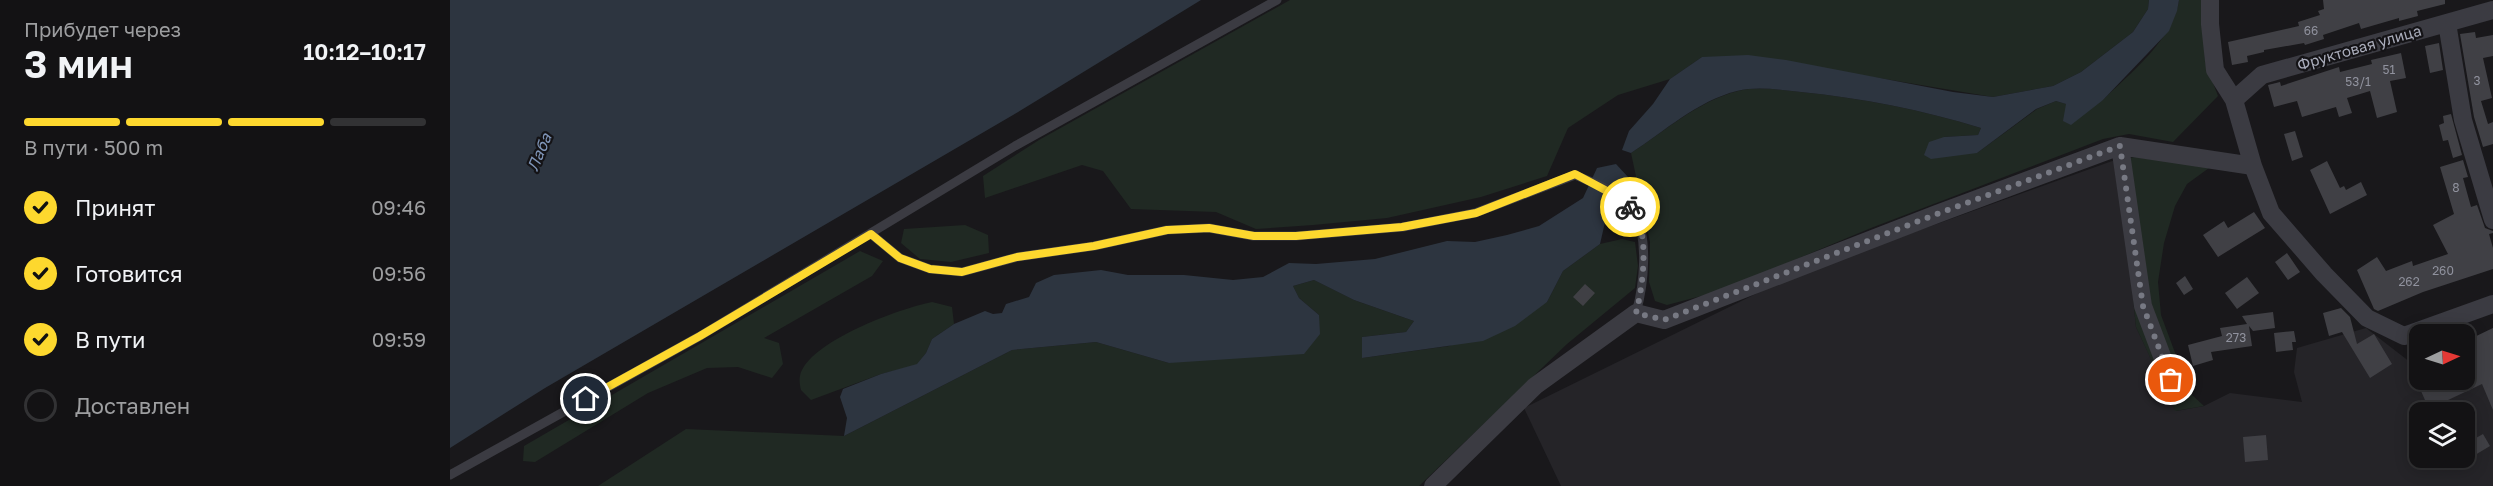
<!DOCTYPE html>
<html lang="ru">
<meta charset="utf-8">
<style>
:root{--surface:#131214;--page:#1c1b1d;--text:#f1f3f6;--muted:#9d9ea0;--line:#323234;--accent:#fdd82e}
body{margin:0;font-family:"Golos Text",sans-serif;background:var(--page);color:var(--text);height:100vh;display:flex;flex-direction:column;font-size:22px;white-space:nowrap}
*{box-sizing:border-box;margin:0}
p{font-size:20px;color:var(--muted)}
.icon{flex:none;width:33px;height:33px;fill:none;stroke:currentColor;stroke-width:2;stroke-linecap:round;stroke-linejoin:round}
.map{position:relative;flex:1;overflow:hidden}
.details{display:flex;flex-direction:column;background:var(--surface);width:450px}
.details>*{flex:none}
.needle{width:39px;rotate:86deg}
.buttons{position:absolute;left:1959px;top:324px;display:grid;gap:12px}
.buttons a{display:grid;place-items:center;width:66px;height:66px;border-radius:12px;background:var(--surface);box-shadow:0 3px 15px #0003,0 0 0 2px var(--line);font-size:30px}
.pin{position:absolute;display:grid;place-items:center;width:51px;height:51px;color:#fff;margin:-26px;border:3px solid #fff;border-radius:50%;box-shadow:0 2px 6px #0007}
.courier{position:absolute;display:grid;place-items:center;width:60px;height:60px;margin:-30px;border:4px solid #fdd82e;border-radius:50%;background:#fff;color:#222;box-shadow:0 2px 8px #0007}
.overview em{font-style:normal;font-weight:600}
.overview div{display:flex;flex-direction:column-reverse}
.overview{display:flex;align-items:center;justify-content:space-between;height:102px;padding:0 24px}
h1{font-size:39px;font-weight:600;line-height:45px}
.bar{display:grid;grid-template-columns:repeat(4,1fr);gap:9px 6px;align-content:center;height:72px;padding:0 24px}
.bar i{height:8px;border-radius:4px;background:var(--line)}
.bar .on{background:var(--accent)}
.bar p{grid-column:span 4}
ol{padding:0 24px;list-style:none}
li{display:flex;align-items:center;gap:18px;height:66px}
li p{margin-inline-start:auto}
li .icon{padding:6px;border-radius:50%;background:var(--accent);color:#111;stroke-width:4}
li:last-child{color:var(--muted)}
li i{width:33px;height:33px;border:3px solid var(--line);border-radius:50%}
main{display:flex;flex:1;min-height:0}
.map>svg:first-child{display:block}
.built{fill:#252428;fill-rule:evenodd}
.green{fill:#202923}
.water{fill:#2d3540}
.building{fill:#404045}
.lines{fill:none;stroke-linecap:round;stroke-linejoin:round}
.lane{stroke:#3b3b42;stroke-width:9}
.street{stroke:#3b3b42;stroke-width:18}
.done{stroke:#777983;stroke-width:6;stroke-dasharray:0 10.8}
.route{stroke:#fdd82e;stroke-width:8}
.labels{text-anchor:middle;dominant-baseline:central;stroke-width:4.5;stroke-linejoin:round;paint-order:stroke}
.number-label{font-size:12px;fill:#90929e}
.street-label{font-size:15px;fill:#aaadbb;stroke:#141316}
.water-label{font-size:16px;font-style:italic;fill:#7f95b8;stroke:#141316}
</style>
<main>
<section class="details">
<div class="overview"><div><h1>3 мин</h1><p>Прибудет через</p></div><em>10:12–10:17</em></div>
<div class="bar"><i class="on"></i><i class="on"></i><i class="on"></i><i></i><p>В пути · 500 m</p></div>
<ol>
<li><svg class="icon" aria-label="check" viewBox="0 0 24 24"><path d="M5 12l5 5 9-10"/></svg>Принят<p>09:46</p></li>
<li><svg class="icon" aria-label="check" viewBox="0 0 24 24"><path d="M5 12l5 5 9-10"/></svg>Готовится<p>09:56</p></li>
<li><svg class="icon" aria-label="check" viewBox="0 0 24 24"><path d="M5 12l5 5 9-10"/></svg>В пути<p>09:59</p></li>
<li><i></i>Доставлен</li>
</ol>
</section>
<div class="map">
<svg width="2043" height="486" viewBox="0 0 2043 486">
<rect width="100%" height="100%" fill="#19181b"/>
<!-- built -->
<path class="built" d="M 1665,160 L 1671,178 L 1686,327 L 1726,411 L 1754,406 L 1780,393 L 1852,402 L 1844,372 L 1847,348 L 1916,328 L 1960,362 L 1969,361 L 1970,380 L 2014,380 L 2015,342 L 2043,328 L 2043,486 L 1111,486 L 1074,408 L 1342,276 ZM 1970,412 L 2014,412 L 2014,458 L 1970,458 Z"/>
<!-- green -->
<path class="green" d="M 840,0 L 1699,0 L 1698,9 L 1683,32 L 1631,72 L 1603,86 L 1543,97 L 1429,78 L 1252,57 L 1220,79 L 1168,95 L 1118,128 L 1097,176 L 1031,197 L 937,218 L 863,225 L 806,229 L 766,212 L 681,209 L 653,171 L 632,165 L 535,198 L 533,176 L 589,140 Z
M 1729,0 L 1754,0 L 1755,62 L 1768,96 L 1723,142 L 1679,134 L 1653,139 L 1421,228 L 1270,291 L 1217,305 L 1205,301 L 1199,282 L 1200,242 L 1181,153 C 1215,131 1248,101 1288,91 C 1308,86 1331,90 1351,92 C 1412,98 1473,110 1531,128 L 1528,135 L 1494,137 L 1527,153 L 1587,109 L 1606,101 L 1616,104 L 1653,100 C 1680,73 1723,40 1729,0 Z
M 1692,156 L 1759,168 L 1737,184 L 1725,206 L 1714,243 L 1708,282 L 1711,315 L 1740,393 L 1754,406 L 1725,411 L 1686,327 L 1671,178 L 1665,160 Z
M 515,225 L 538,235 L 539,253 L 501,262 L 470,259 L 451,243 L 454,229 Z
M 1172,239 L 1185,242 L 1188,266 L 1185,288 L 1117,344 L 969,486 L 148,486 L 236,429 L 394,436 L 562,350 L 646,342 L 719,363 L 869,315 L 849,298 L 843,286 L 864,280 L 904,300 L 964,321 L 956,332 L 912,337 L 912,358 L 999,346 L 1097,302 L 1113,271 L 1150,244 Z
M 410,251 L 433,261 L 422,276 L 314,338 L 329,343 L 333,364 L 322,378 L 288,367 L 257,368 L 198,393 L 85,462 L 73,461 L 74,446 Z
M 482,302 L 502,307 L 504,324 L 482,339 L 476,353 L 467,365 L 431,374 L 361,400 L 351,390 C 350,386 349,380 350,376 C 357,342 451,308 482,302 Z"/>
<!-- water -->
<path class="water" d="M 0,0 L 751,0 L 563,115 L 95,388 L 0,448 Z
M 1699,0 L 1729,0 L 1727,11 L 1719,31 L 1653,100 L 1621,125 L 1613,121 L 1616,104 L 1606,101 L 1586,109 L 1527,153 L 1481,159 L 1474,155 L 1479,142 L 1494,137 L 1528,135 L 1531,128 C 1473,110 1412,98 1351,92 C 1330,90 1308,86 1287,91 C 1247,101 1215,131 1181,153 L 1172,150 L 1179,131 L 1203,104 L 1220,79 L 1252,57 L 1298,55 L 1336,60 L 1503,92 L 1543,97 L 1603,86 L 1631,72 L 1683,32 L 1698,9 Z
M 1166,164 L 1178,177 L 1179,189 L 1156,218 L 1150,244 L 1113,271 L 1097,302 L 1065,326 L 1033,341 L 912,358 L 912,337 L 956,332 L 964,321 L 904,300 L 864,280 L 843,286 L 849,298 L 869,315 L 870,334 L 854,354 L 719,363 L 646,342 L 562,350 L 394,436 L 397,418 L 390,397 L 393,389 L 431,374 L 467,364 L 476,353 L 482,339 L 504,324 L 535,311 L 543,314 L 552,313 L 556,304 L 579,297 L 586,283 L 604,275 L 651,270 L 678,275 L 734,275 L 783,280 L 813,277 L 839,263 L 866,264 L 925,259 L 997,241 L 1025,242 L 1057,235 L 1089,226 L 1133,198 L 1147,168 Z"/>
<!-- building -->
<path class="building" d="M 1873,0 L 1995,0 L 1995,4 L 1967,11 L 1968,16 L 1949,21 L 1949,18 L 1911,29 L 1909,23 L 1873,35 L 1874,39 L 1855,45 L 1854,43 L 1814,50 L 1814,52 L 1797,56 L 1798,62 L 1782,65 L 1778,42 L 1849,26 L 1848,22 L 1870,15 L 1868,11 L 1874,9 Z
M 2025,32 L 2026,38 L 2043,35 L 2043,56 L 2033,58 L 2042,98 L 2031,101 L 2038,124 L 2043,122 L 2043,144 L 2033,147 L 2024,117 L 2010,34 Z
M 1989,43 L 1993,70 L 1980,73 L 1975,46 Z
M 1951,53 L 1956,78 L 1940,81 L 1947,112 L 1927,118 L 1920,91 L 1897,98 L 1902,113 L 1889,117 L 1886,107 L 1852,117 L 1847,101 L 1824,107 L 1818,85 L 1830,82 L 1831,86 L 1889,67 L 1890,72 L 1922,64 L 1921,60 Z
M 2001,114 L 2012,155 L 2003,158 L 1998,140 L 1993,141 L 1989,125 L 1994,123 L 1993,116 Z
M 1845,131 L 1853,157 L 1842,161 L 1834,134 Z
M 2013,160 L 2018,177 L 2013,178 L 2021,207 L 2027,205 L 2035,228 L 2043,231 L 2043,233 L 2039,234 L 2043,248 L 2043,269 L 1973,292 L 1928,311 L 1924,309 L 1907,270 L 1927,257 L 1936,271 L 1962,261 L 1963,266 L 1998,254 L 1983,225 L 2004,214 L 1990,167 Z
M 1877,161 L 1890,188 L 1894,186 L 1896,190 L 1911,182 L 1917,195 L 1880,214 L 1860,170 Z
M 1804,212 L 1815,228 L 1768,257 L 1753,235 L 1774,221 L 1778,228 Z
M 1837,253 L 1850,272 L 1838,280 L 1825,262 Z
M 1735,276 L 1743,289 L 1734,295 L 1726,283 Z
M 1797,277 L 1809,293 L 1787,309 L 1775,293 Z
M 1135,284 L 1145,293 L 1133,306 L 1123,297 Z
M 1891,308 L 1900,317 L 1907,344 L 1924,334 L 1942,364 L 1920,378 L 1892,332 L 1879,336 L 1873,313 Z
M 1823,312 L 1825,328 L 1803,331 L 1799,326 L 1802,346 L 1761,352 L 1763,360 L 1743,366 L 1738,345 L 1772,336 L 1770,328 L 1797,324 L 1792,316 Z
M 2043,328 L 2043,410 L 2032,384 L 1979,409 L 1971,391 L 1984,385 L 1981,380 L 2014,380 L 2014,342 Z
M 1844,331 L 1846,342 L 1842,342 L 1843,350 L 1826,352 L 1824,333 Z
M 2033,434 L 2040,446 L 2025,455 L 2017,443 Z
M 1816,435 L 1818,460 L 1795,462 L 1793,437 Z"/>
<g class="lines">
<!-- lane -->
<path class="lane" d="M 421,234 L 450,258 L 480,269 L 512,272 L 567,257 L 644,246 L 717,230 L 759,228 L 803,236 L 846,236 L 953,227 L 1025,213 L 1125,175 C 1143,183 1174,193 1184,211 C 1199,238 1194,285 1186,313
M 0,475 L 250,336 L 565,146 L 827,0"/>
<!-- street -->
<path class="street" d="M 1760,0 L 1760,24 L 1765,70 L 1784,100 L 1803,166 L 1821,213 L 1874,274 L 1917,318 L 1954,336 L 2043,304
M 1997,23 L 2013,120 L 2043,220
M 1784,100 L 1812,75 L 2043,10
M 1670,146 L 1693,306 L 1721,380
M 983,486 L 1085,386 L 1186,313 L 1214,320 L 1487,214 L 1670,146 L 1803,166"/>
</g>
<g class="lines">
<!-- done -->
<path class="done" d="M 1180,207 C 1201,227 1193,287 1186,313 L 1214,320 L 1487,214 L 1670,146 L 1693,306 L 1721,380"/>
<!-- route -->
<path class="route" d="M 136,399 L 250,336 L 421,234 L 450,258 L 480,269 L 512,272 L 567,257 L 644,246 L 717,230 L 759,228 L 804,236 L 846,236 L 952,227 L 1026,213 L 1125,174 L 1172,199 L 1180,207"/>
</g>
<g class="labels">
<!-- number labels -->
<g class="number-label">
<text x="1861" y="30">66</text>
<text x="1939" y="69">51</text>
<text x="2027" y="80">3</text>
<text x="1908" y="81">53/1</text>
<text x="2006" y="187">8</text>
<text x="1993" y="270">260</text>
<text x="1959" y="281">262</text>
<text x="1786" y="337">273</text>
</g>
<!-- street labels -->
<g class="street-label">
<text transform="translate(1909 47) rotate(-16)">Фруктовая улица</text>
</g>
<!-- water labels -->
<g class="water-label">
<text transform="translate(89 152) rotate(-67)">Лаба</text>
</g>
</g>
</svg>
<div class="buttons">
<a><svg class="needle" viewBox="-14 -14 28 28"><path d="M0-13l5 13h-10z" fill="#e53935"/><path d="M0 13l5-13h-10z" fill="#9d9ea0"/></svg></a>
<a><svg class="icon" aria-label="layers" viewBox="0 0 24 24"><path d="M12 4l9 5-9 5-9-5zM3 14l9 5 9-5"/></svg></a>
</div>
<div class="pin" style="left:1721px;top:380px;background:#ea580c"><svg class="icon" aria-label="bag" viewBox="0 0 24 24"><path d="M5 8h14l-1 12H6zM9 8a3 3 0 0 1 6 0"/></svg></div>
<div class="pin" style="left:136px;top:399px;background:#1f2937"><svg class="icon" aria-label="home" viewBox="0 0 24 24"><path d="M3 11l9-7 9 7M6 9v11h12V9"/></svg></div>
<div class="courier" style="left:1180px;top:207px"><svg class="icon" aria-label="bike" viewBox="0 0 24 24"><circle cx="6" cy="16" r="4"/><circle cx="18" cy="16" r="4"/><path d="M6 16l4-8h5l3 8M10 8l3 8H6M13 5h3"/></svg></div>
</div>
</main>
